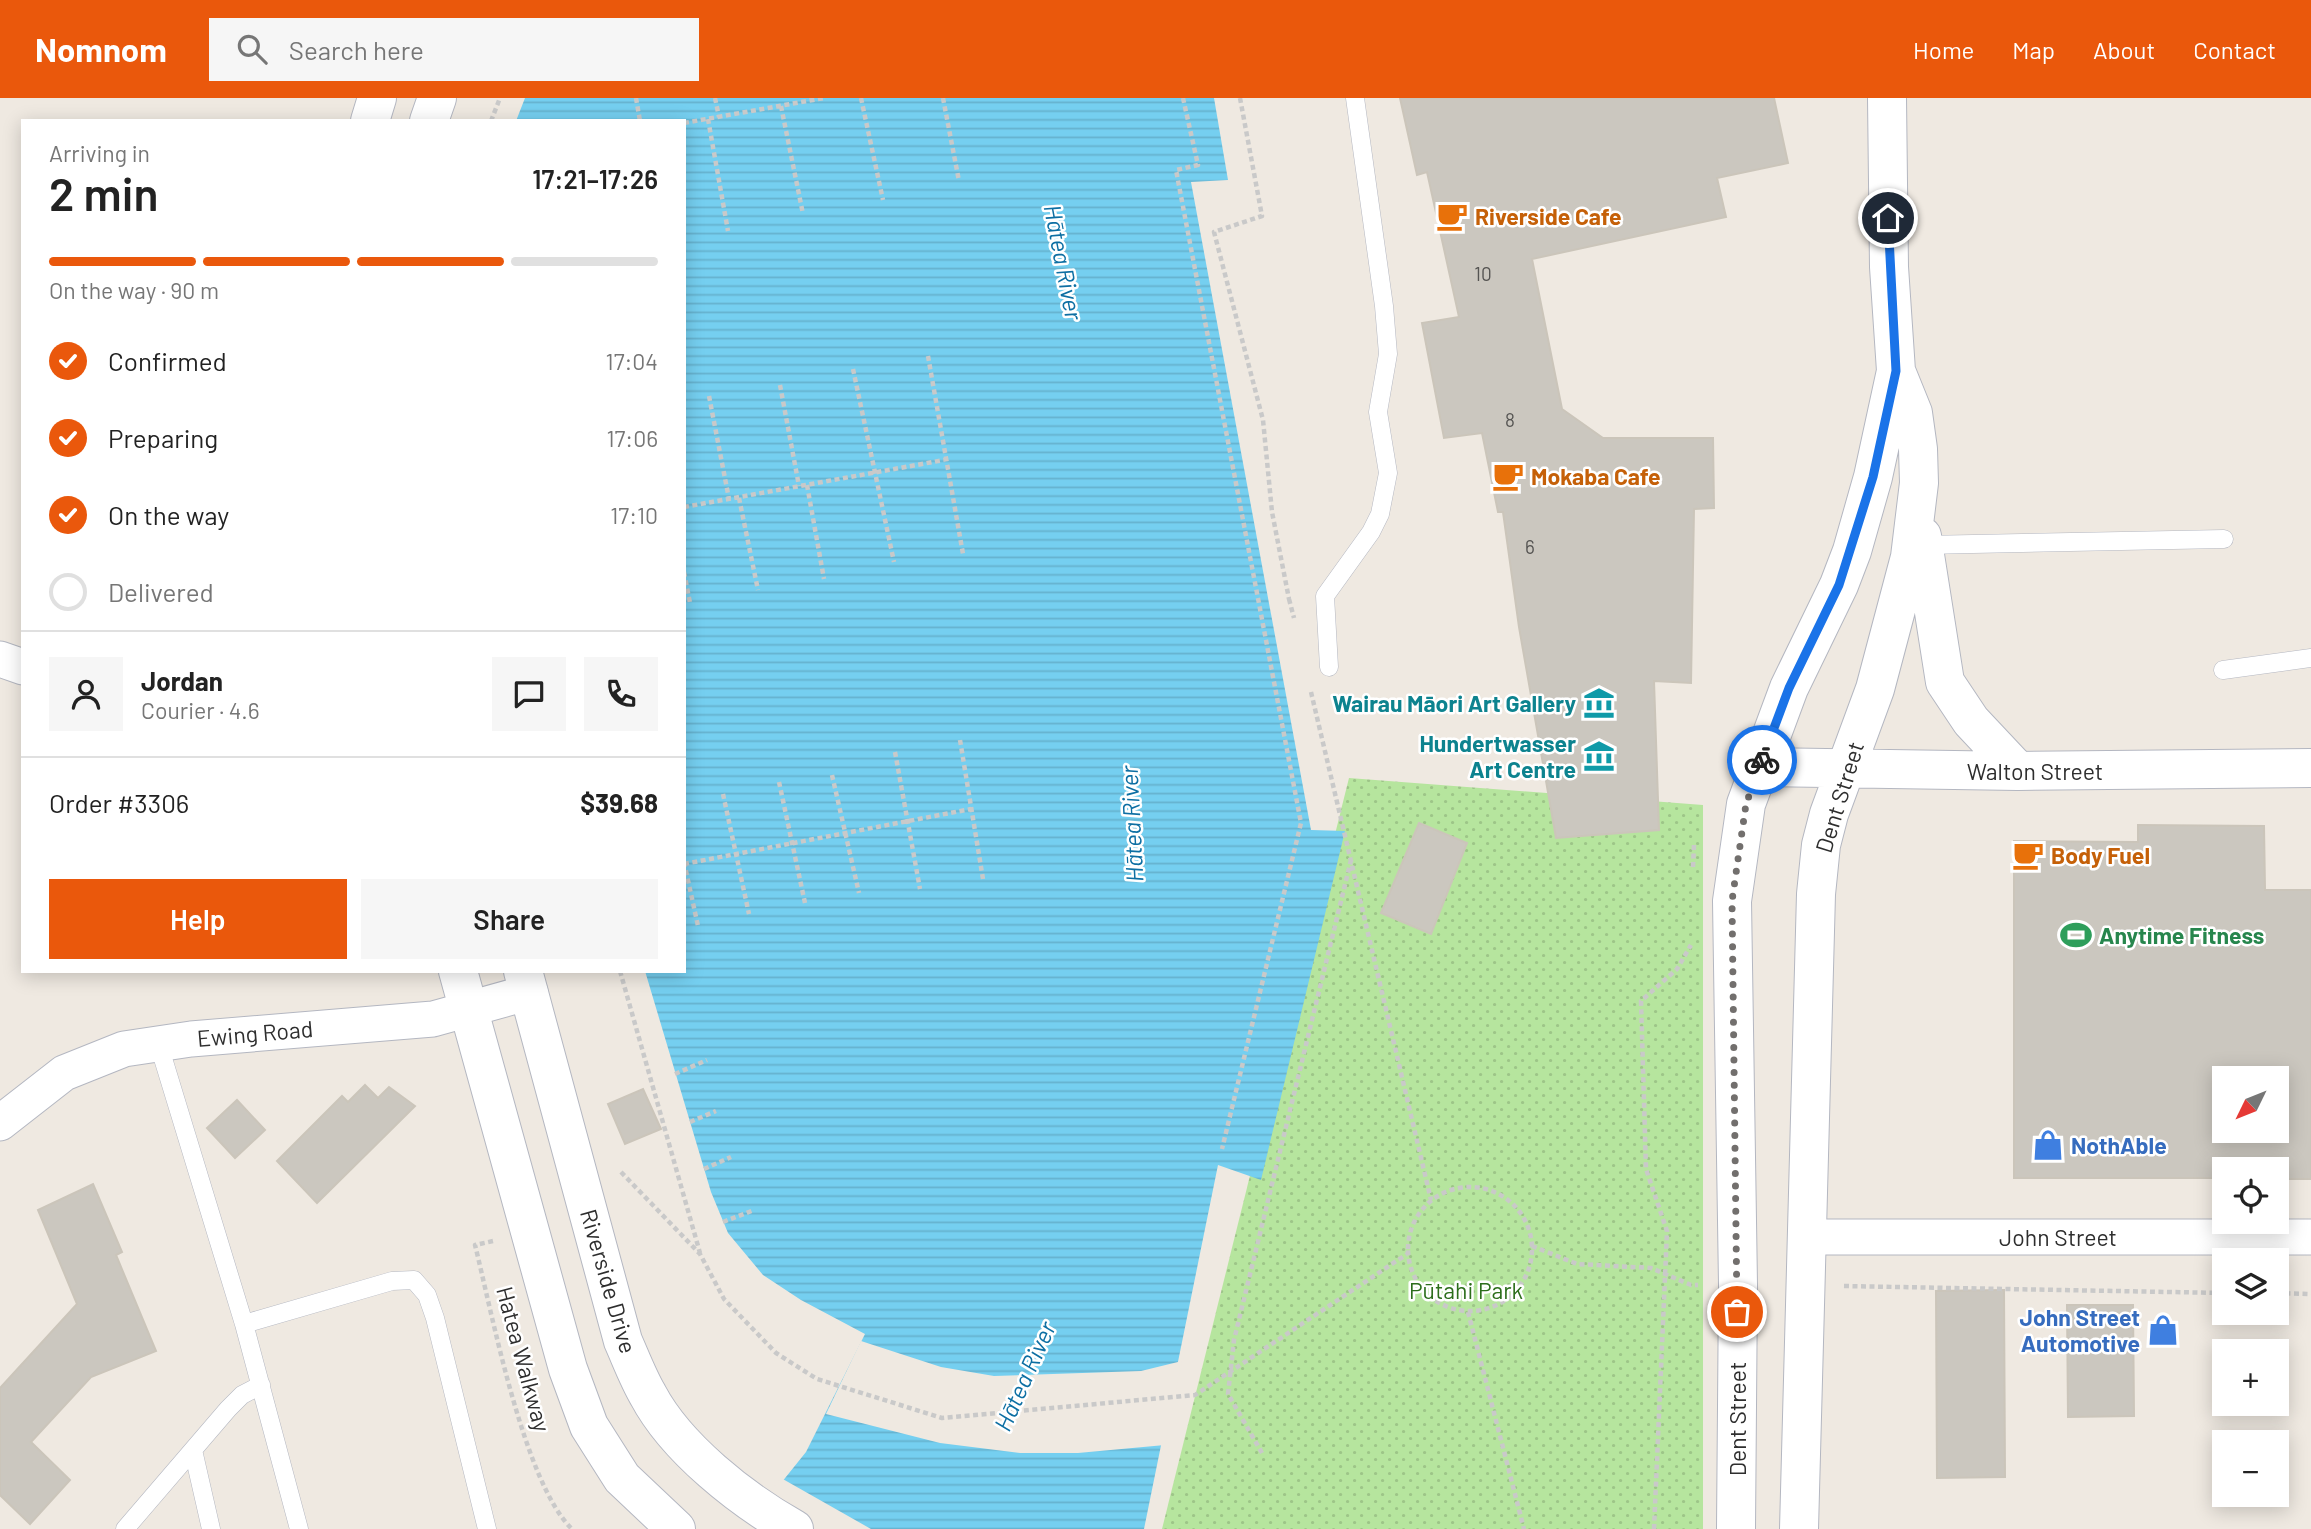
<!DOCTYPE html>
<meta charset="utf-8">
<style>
:root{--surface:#fff;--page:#f6f6f6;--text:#222;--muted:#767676;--line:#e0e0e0;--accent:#ea580c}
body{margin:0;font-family:Barlow,sans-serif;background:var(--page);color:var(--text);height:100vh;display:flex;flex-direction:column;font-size:26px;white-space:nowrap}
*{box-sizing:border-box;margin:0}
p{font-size:23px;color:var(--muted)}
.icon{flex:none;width:38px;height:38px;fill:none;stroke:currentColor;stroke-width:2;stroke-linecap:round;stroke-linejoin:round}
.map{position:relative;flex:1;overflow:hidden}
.panel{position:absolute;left:21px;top:21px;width:665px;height:854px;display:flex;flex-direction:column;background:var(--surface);border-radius:0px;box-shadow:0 4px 18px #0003}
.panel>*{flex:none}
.needle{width:46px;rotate:227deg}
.fabs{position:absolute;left:2212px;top:968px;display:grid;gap:14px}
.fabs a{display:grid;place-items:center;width:77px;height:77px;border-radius:0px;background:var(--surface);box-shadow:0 4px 18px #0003;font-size:35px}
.pin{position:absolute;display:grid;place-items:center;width:60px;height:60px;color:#fff;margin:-30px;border:4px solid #fff;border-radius:50%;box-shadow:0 2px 7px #0007}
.courier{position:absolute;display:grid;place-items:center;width:70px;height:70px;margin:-35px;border:5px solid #1a73e8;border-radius:50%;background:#fff;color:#222;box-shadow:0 2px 9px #0007}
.head em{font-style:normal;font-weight:600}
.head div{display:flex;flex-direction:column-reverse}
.head{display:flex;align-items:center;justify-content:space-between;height:119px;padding:0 28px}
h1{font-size:46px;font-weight:600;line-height:52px}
.bar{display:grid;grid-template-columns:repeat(4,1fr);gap:10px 7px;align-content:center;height:84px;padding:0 28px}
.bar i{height:9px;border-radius:5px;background:var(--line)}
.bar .selected{background:var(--accent)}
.bar p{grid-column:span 4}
.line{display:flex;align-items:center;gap:18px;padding:0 28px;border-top:2px solid var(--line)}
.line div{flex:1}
.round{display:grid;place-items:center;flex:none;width:74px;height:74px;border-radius:0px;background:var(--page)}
ol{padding:0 28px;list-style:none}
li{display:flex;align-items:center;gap:21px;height:77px}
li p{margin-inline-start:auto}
li .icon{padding:7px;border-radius:50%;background:var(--accent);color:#fff;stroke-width:4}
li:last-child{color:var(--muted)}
li i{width:38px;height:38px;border:4px solid var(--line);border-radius:50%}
.action{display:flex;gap:14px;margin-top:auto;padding:14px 28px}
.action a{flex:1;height:80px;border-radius:0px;background:var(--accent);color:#fff;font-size:28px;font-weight:600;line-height:80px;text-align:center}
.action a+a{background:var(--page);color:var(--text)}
header{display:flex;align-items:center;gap:42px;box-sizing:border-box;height:98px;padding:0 35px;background:var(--accent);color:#fff}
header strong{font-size:33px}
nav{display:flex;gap:38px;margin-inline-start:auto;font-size:24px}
.search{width:490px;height:63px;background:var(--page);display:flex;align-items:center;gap:18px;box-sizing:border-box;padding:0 24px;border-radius:0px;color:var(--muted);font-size:26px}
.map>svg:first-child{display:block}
.park{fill:url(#park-dots)}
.water{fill:url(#water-rules)}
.pier{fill:#efe9e1}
.building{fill:#cbc7bf;stroke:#cbc5ba;stroke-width:2;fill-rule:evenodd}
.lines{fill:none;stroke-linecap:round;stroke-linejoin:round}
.lane-casing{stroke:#b4b7c1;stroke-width:19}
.street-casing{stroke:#b4b7c1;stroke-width:37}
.secondary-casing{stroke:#b4b7c1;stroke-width:40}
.path{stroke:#c9c9c9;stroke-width:4.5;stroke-dasharray:5 3.5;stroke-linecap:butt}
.lane{stroke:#fff;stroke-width:18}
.street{stroke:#fff;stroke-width:35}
.secondary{stroke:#fff;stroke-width:38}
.done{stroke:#726f6d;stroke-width:7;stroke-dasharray:0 12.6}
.route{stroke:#1a73e8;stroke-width:9}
.labels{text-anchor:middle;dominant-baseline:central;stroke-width:5;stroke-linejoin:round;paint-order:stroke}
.number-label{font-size:19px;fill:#555452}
.food-label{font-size:23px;font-weight:bold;fill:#c56008;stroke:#fff;text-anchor:start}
.culture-label{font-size:23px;font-weight:bold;fill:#0d838f;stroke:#fff;text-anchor:end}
.street-label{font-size:23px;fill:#2e2e2e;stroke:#fff}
.leisure-label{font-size:23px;font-weight:bold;fill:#27864d;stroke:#fff;text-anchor:start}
.shop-label{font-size:23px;font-weight:bold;fill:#366cbe;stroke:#fff;text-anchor:start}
.park-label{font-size:23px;fill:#2c6e1b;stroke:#fff}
.water-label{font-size:24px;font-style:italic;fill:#0d6fa3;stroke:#fff}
</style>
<header>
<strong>Nomnom</strong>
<div class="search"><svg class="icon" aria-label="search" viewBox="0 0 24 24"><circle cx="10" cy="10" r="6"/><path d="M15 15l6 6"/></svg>Search here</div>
<nav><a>Home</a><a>Map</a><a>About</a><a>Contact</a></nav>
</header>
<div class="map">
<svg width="2311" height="1431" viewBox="0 0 2311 1431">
<defs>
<pattern id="park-dots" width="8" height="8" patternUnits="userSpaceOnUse" patternTransform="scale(1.75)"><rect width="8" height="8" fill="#b6e59e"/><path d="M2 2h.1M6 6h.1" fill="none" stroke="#9dc588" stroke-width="1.8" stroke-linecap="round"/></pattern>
<pattern id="water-rules" width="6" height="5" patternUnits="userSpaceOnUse" patternTransform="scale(1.75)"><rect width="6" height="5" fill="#75cff0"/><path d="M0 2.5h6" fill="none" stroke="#66b2ce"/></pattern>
</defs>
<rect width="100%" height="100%" fill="#efe9e1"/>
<!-- park -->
<path class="park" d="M 1349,680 L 1703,707 L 1703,1431 L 1162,1431 Z"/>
<!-- water -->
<path class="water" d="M 525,0 L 1214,0 L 1228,82 L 1191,84 L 1311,732 L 1345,733 L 1261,1082 L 1218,1067 L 1144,1431 L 744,1431 L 806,1354 L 865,1236 L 801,1202 L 763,1177 L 728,1135 L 711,1094 L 645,873 L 684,873 L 684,23 L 516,23 Z"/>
<!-- pier -->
<path class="pier" d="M 861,1243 L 941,1269 L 994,1278 L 1141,1273 L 1182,1263 L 1165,1347 L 1078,1355 L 1020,1355 L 940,1345 L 826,1316 Z
M 781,1380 L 871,1431 L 740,1431 Z"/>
<!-- building -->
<path class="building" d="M 1400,0 L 1774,0 L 1788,65 L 1717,80 L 1726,119 L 1532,161 L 1562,311 L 1603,340 L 1713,340 L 1714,410 L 1694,411 L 1691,585 L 1654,583 L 1659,732 L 1556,740 L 1519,529 L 1503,414 L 1498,414 L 1482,335 L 1444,340 L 1422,225 L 1459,219 L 1427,74 L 1417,77 Z
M 1419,725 L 1467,745 L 1431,836 L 1381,815 Z
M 2138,727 L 2264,728 L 2265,792 L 2311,792 L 2311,1081 L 2277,1081 L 2277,1071 L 2224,1071 L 2224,1080 L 2014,1080 L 2014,743 L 2138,744 ZM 2224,980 L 2277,980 L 2277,1032 L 2224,1032 Z
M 365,987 L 378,1000 L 389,989 L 415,1008 L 317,1105 L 277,1063 L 342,998 L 348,1004 Z
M 643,991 L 661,1031 L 625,1046 L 608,1006 Z
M 237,1002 L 265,1032 L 235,1060 L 207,1030 Z
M 93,1086 L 122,1154 L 116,1157 L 156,1253 L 91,1279 L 31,1344 L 70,1382 L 30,1426 L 0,1397 L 0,1290 L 77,1206 L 38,1112 Z
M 2004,1192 L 2005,1379 L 1937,1380 L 1936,1193 Z
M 2067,1207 L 2133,1207 L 2134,1318 L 2068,1319 Z"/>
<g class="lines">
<defs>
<path id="lane" d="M 1924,447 L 2224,441
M 1329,569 L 1325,498 L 1371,434 L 1380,416 L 1388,375 L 1378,314 L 1388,256 L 1384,208 L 1355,0
M 2223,572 L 2311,560
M 158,944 L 244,1226 L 299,1431
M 244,1226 L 392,1183 L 414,1182 L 427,1197 L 435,1220 L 487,1431
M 193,1352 L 211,1431
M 125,1431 L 228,1311 L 242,1297 L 261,1287"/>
<path id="street" d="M 0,561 L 23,569
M 0,1025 L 64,975 L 124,951 L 191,941 L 433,921 L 530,894
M 1806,1139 L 2311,1139"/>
<path id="secondary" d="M 370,23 L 377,0
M 429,23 L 437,0
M 1922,438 L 1945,584 L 1971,623 L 2018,673
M 1760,669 L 2018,673 L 2311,670
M 458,873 L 568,1271 L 589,1328 L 622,1380 L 676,1431
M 523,873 L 623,1243 C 631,1261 638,1280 648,1297 C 676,1350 742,1402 794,1431
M 1736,1431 L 1738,1187 L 1732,803 L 1746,706 L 1789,590 L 1839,487 L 1852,453 L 1873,379 L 1896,273 L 1889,169 L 1887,0
M 1799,1431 L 1816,796 L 1821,747 L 1829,716 L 1875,591 L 1910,459 L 1919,385 L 1918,351 L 1913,315 L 1896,273"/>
</defs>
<!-- lane casing -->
<use href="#lane" class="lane-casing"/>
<!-- street casing -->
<use href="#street" class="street-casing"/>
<!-- secondary casing -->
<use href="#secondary" class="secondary-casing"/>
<!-- path -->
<path class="path" d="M 636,0 L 640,23
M 715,0 L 719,19
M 861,0 L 883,102
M 943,0 L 959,83
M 1183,0 L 1198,67 L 1176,72 L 1301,725 L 1222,1051
M 1240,0 L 1262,118 L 1214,134 L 1263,322 L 1272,414 L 1289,501
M 781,8 L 803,116
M 708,21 L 728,133
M 491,23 L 500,0
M 684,25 L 824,0
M 928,258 L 963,456
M 853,271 L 894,464
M 780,287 L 799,388
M 709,298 L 729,401
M 807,387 L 824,481
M 739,400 L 758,492
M 684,409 L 944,362
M 684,474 L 690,505
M 1289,501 L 1294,520
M 1311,594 L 1431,1102
M 960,642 L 983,781
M 895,654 L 920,791
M 832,677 L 859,795
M 779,684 L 805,805
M 723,696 L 749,816
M 684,764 L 698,828
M 684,766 L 971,711
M 1693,769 L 1694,747
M 620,873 L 700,1155
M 675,976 L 707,962
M 690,1024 L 716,1013
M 704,1071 L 731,1059
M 621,1074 L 700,1156 L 724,1201 L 776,1255 L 817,1281 L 942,1320 L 1195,1297 L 1407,1156
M1408 1151a62 62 0 1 1 124 0a62 62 0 1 1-124 0Z
M 723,1124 L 754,1112
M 493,1143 L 475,1147 C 492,1215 524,1385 572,1431
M 1532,1148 L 1577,1166 L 1651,1170 L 1691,1187 L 1698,1187
M 1844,1188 L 2224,1195
M 2277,1195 L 2311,1196
M 1468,1214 L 1524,1431
M 1262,1355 L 1228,1296 L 1234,1242 L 1352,758
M 1654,1431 L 1667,1133 L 1646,1071 L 1641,903 L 1677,871 L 1691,847"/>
<!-- lane -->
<use href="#lane" class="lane"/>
<!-- street -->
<use href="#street" class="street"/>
<!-- secondary -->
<use href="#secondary" class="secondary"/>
</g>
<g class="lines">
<!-- done -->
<path class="done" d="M 1737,1214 L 1732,803 L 1746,706 L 1762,662"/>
<!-- route -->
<path class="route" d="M 1762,662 L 1789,590 L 1839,487 L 1873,379 L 1896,273 L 1888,120"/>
</g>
<!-- icons -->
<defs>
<symbol id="cafe-bare" viewBox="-9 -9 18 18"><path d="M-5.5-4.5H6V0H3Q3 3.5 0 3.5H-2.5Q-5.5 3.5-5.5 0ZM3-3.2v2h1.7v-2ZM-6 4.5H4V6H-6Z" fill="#e8710a" stroke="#fff" stroke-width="2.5" paint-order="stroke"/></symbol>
<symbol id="museum-bare" viewBox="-9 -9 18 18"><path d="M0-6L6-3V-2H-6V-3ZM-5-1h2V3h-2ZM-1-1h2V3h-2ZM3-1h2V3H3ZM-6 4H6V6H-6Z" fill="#0f9aa8" stroke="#fff" stroke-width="2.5" paint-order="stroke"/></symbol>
<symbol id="stadium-bare" viewBox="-9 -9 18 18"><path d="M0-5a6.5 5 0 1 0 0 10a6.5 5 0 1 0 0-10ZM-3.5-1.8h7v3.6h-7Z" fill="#2e9e5b" stroke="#fff" stroke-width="2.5" paint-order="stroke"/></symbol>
<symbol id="shop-bare" viewBox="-9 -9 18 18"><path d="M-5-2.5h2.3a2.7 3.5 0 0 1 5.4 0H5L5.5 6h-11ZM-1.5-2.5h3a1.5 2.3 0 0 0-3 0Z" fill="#3f7fe0" stroke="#fff" stroke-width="2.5" paint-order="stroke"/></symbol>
</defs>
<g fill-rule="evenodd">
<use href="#cafe-bare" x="1430" y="96" width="44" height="44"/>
<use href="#cafe-bare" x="1486" y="356" width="44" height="44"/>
<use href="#museum-bare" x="1577" y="583" width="44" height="44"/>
<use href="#museum-bare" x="1577" y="636" width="44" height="44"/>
<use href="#cafe-bare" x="2006" y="735" width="44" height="44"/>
<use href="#stadium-bare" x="2054" y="815" width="44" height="44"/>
<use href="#shop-bare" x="2026" y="1025" width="44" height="44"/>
<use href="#shop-bare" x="2141" y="1210" width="44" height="44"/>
</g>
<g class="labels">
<!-- number labels -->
<g class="number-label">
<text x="1483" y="175">10</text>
<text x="1510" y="321">8</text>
<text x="1530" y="448">6</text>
</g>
<!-- food labels -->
<g class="food-label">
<text x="1475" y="118">Riverside Cafe</text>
<text x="1531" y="378">Mokaba Cafe</text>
<text x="2051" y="757">Body Fuel</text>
</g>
<!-- culture labels -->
<g class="culture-label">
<text x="1576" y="605">Wairau Māori Art Gallery</text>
<text x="1576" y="645">Hundertwasser<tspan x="1576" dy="26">Art Centre</tspan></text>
</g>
<!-- street labels -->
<g class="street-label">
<text x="2035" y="673">Walton Street</text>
<text transform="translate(1839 699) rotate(-73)">Dent Street</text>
<text transform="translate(255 935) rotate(-5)">Ewing Road</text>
<text x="2058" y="1139">John Street</text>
<text transform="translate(609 1183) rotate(74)">Riverside Drive</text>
<text transform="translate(524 1261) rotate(75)">Hatea Walkway</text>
<text transform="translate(1737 1321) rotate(-90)">Dent Street</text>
</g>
<!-- leisure labels -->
<g class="leisure-label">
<text x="2099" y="837">Anytime Fitness</text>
</g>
<!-- shop labels -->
<g class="shop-label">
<text x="2071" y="1047">NothAble</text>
<text x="2140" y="1219" text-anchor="end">John Street<tspan x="2140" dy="26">Automotive</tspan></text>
</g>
<!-- park labels -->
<g class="park-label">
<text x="1466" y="1192">Pūtahi Park</text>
</g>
<!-- water labels -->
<g class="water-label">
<text transform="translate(1064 164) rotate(79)">Hātea River</text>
<text transform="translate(1131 726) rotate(-93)">Hātea River</text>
<text transform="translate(1024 1278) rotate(-66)">Hātea River</text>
</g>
</g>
</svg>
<div class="fabs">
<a><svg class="needle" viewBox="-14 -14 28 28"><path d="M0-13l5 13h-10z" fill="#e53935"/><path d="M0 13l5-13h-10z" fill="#767676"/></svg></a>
<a><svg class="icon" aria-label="locate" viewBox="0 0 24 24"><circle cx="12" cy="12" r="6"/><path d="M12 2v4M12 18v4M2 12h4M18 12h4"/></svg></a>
<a><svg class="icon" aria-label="layers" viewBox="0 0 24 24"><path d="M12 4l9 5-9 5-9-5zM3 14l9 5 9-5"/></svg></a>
<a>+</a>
<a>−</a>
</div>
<div class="pin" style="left:1737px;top:1214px;background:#ea580c"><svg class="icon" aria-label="bag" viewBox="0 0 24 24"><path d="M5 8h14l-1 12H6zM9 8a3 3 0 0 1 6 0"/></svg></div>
<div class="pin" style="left:1888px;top:120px;background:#1f2937"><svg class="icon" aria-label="home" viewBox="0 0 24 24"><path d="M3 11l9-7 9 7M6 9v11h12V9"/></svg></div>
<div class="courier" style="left:1762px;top:662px"><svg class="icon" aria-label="bike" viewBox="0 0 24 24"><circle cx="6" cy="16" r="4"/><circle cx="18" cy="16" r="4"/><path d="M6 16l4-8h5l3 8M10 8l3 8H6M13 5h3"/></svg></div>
<section class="panel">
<div class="head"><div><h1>2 min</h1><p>Arriving in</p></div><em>17:21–17:26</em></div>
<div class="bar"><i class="selected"></i><i class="selected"></i><i class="selected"></i><i></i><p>On the way · 90 m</p></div>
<ol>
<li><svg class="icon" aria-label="check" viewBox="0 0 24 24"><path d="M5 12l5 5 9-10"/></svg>Confirmed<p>17:04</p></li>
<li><svg class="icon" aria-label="check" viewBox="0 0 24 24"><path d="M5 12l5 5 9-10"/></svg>Preparing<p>17:06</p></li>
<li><svg class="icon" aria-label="check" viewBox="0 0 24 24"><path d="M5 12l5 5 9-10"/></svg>On the way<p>17:10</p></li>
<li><i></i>Delivered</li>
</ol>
<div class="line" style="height:126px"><a class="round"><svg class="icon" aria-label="person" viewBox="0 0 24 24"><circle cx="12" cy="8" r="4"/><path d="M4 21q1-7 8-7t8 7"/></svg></a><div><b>Jordan</b><p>Courier · 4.6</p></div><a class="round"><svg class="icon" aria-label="chat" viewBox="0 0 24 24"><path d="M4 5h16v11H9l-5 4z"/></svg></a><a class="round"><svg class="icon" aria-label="phone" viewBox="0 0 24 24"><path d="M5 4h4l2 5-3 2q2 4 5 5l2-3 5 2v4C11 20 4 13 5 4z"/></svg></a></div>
<div class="line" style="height:91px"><div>Order #3306</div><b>$39.68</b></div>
<div class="action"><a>Help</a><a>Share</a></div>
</section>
</div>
